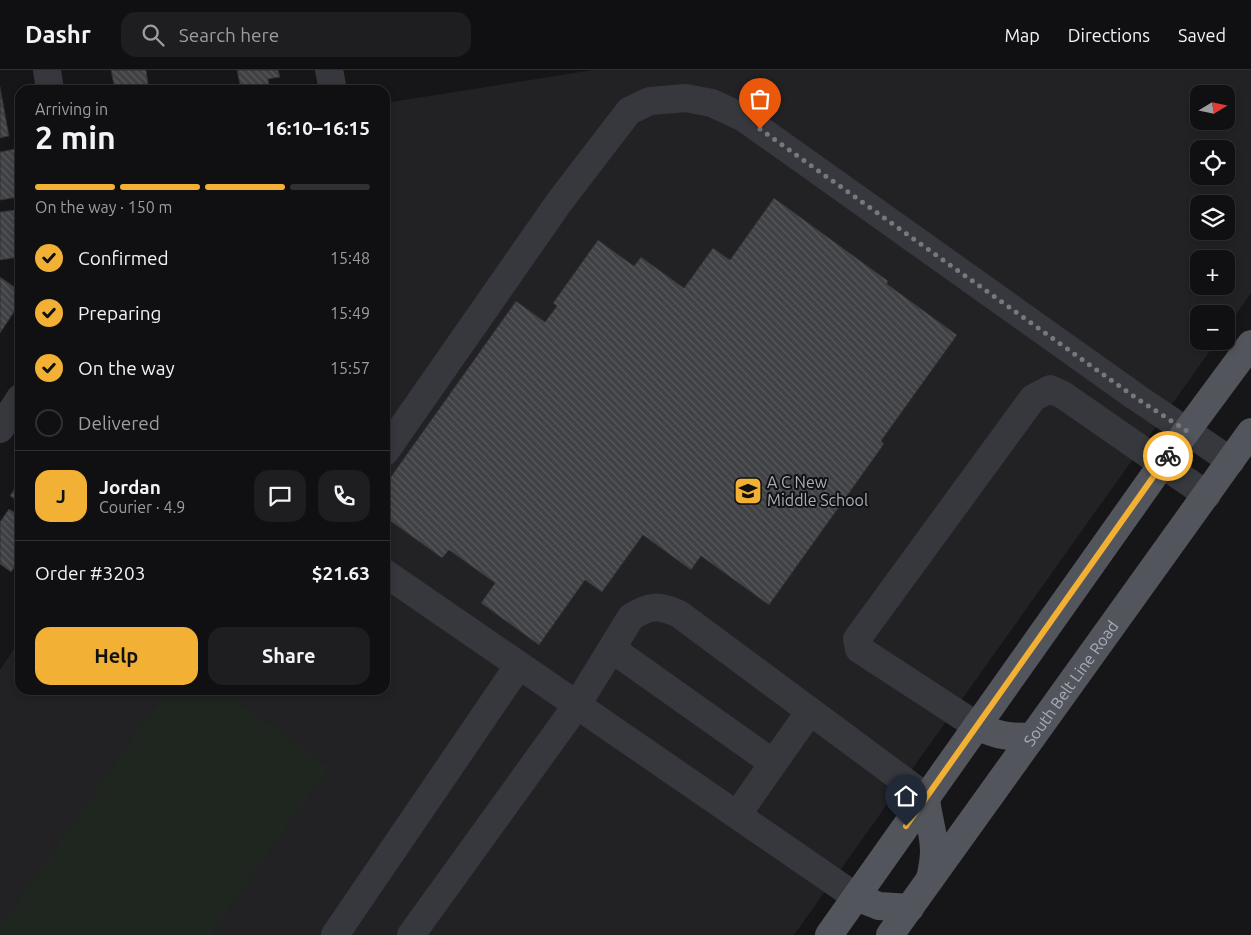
<!DOCTYPE html>
<meta charset="utf-8">
<style>
:root{--surface:#101012;--page:#1e1e20;--text:#f1f3f6;--muted:#9c9d9f;--line:#303032;--accent:#f2b134}
body{margin:0;font-family:Ubuntu,sans-serif;background:var(--page);color:var(--text);height:100vh;display:flex;flex-direction:column;font-size:19px;white-space:nowrap}
*{box-sizing:border-box;margin:0}
p{font-size:16px;color:var(--muted)}
.icon{flex:none;width:28px;height:28px;fill:none;stroke:currentColor;stroke-width:2;stroke-linecap:round;stroke-linejoin:round}
.map{position:relative;flex:1;overflow:hidden}
.panel{position:absolute;left:15px;top:15px;width:375px;height:610px;display:flex;flex-direction:column;background:var(--surface);border-radius:15px;box-shadow:0 2px 8px #0003,0 0 0 1px var(--line)}
.panel>*{flex:none}
.needle{width:32px;rotate:80deg}
.tools{position:absolute;left:1190px;top:15px;display:grid;gap:10px}
.tools a{display:grid;place-items:center;width:45px;height:45px;border-radius:10px;background:var(--surface);box-shadow:0 2px 8px #0003,0 0 0 1px var(--line);font-size:25px}
.pin{position:absolute;display:grid;place-items:center;width:42px;height:42px;color:#fff;margin:-51px -21px;border-radius:50% 50% 50% 0;rotate:-45deg;box-shadow:0 0 5px #0007}
.pin .icon{rotate:45deg}
.courier{position:absolute;display:grid;place-items:center;width:50px;height:50px;margin:-25px;border:4px solid #f2b134;border-radius:50%;background:#fff;color:#222;box-shadow:0 1px 6px #0007}
.headline em{font-style:normal;font-weight:700}
.headline div{display:flex;flex-direction:column-reverse}
.headline{display:flex;align-items:center;justify-content:space-between;height:85px;padding:0 20px}
h1{font-size:32px;font-weight:700;line-height:38px}
.bar{display:grid;grid-template-columns:repeat(4,1fr);gap:8px 5px;align-content:center;height:60px;padding:0 20px}
.bar i{height:6px;border-radius:4px;background:var(--line)}
.bar .current{background:var(--accent)}
.bar p{grid-column:span 4}
.line{display:flex;align-items:center;gap:12px;padding:0 20px;border-top:1px solid var(--line)}
.line div{flex:1}
.round{display:grid;place-items:center;flex:none;width:52px;height:52px;border-radius:15px;background:var(--page)}
ol{padding:0 20px;list-style:none}
li{display:flex;align-items:center;gap:15px;height:55px}
li p{margin-inline-start:auto}
li .icon{padding:5px;border-radius:50%;background:var(--accent);color:#111;stroke-width:4}
li:last-child{color:var(--muted)}
li i{width:28px;height:28px;border:2px solid var(--line);border-radius:50%}
.primary-button{display:flex;gap:10px;margin-top:auto;padding:10px 20px}
.primary-button a{flex:1;height:58px;border-radius:15px;background:var(--accent);color:#111;font-size:20px;font-weight:700;line-height:58px;text-align:center}
.primary-button a+a{background:var(--page);color:var(--text)}
header{display:flex;align-items:center;gap:30px;box-sizing:border-box;height:70px;padding:0 25px;background:var(--surface);border-bottom:1px solid var(--line)}
header strong{font-size:24px}
nav{display:flex;gap:28px;margin-inline-start:auto;font-size:18px}
.search{width:350px;height:45px;background:var(--page);display:flex;align-items:center;gap:12px;box-sizing:border-box;padding:0 18px;border-radius:15px;color:var(--muted);font-size:19px}
.map>svg:first-child{display:block}
.built{fill:#222225;fill-rule:evenodd}
.pitch{fill:#1e261f}
.building{fill:url(#building-back-hatch);stroke:#303034}
.lines{fill:none;stroke-linecap:round;stroke-linejoin:round}
.minor{stroke:#37383d;stroke-width:28}
.major{stroke:#53555c;stroke-width:28}
.done{stroke:#757880;stroke-width:5;stroke-dasharray:0 9}
.route{stroke:#f2b134;stroke-width:6}
.labels{text-anchor:middle;dominant-baseline:central;stroke-width:4;stroke-linejoin:round;paint-order:stroke}
.poi-label{font-size:16px;fill:#a8adb8;stroke:#111113;text-anchor:start}
.street-label{font-size:16px;fill:#a8adb8;stroke:#111113}
</style>
<header>
<strong>Dashr</strong>
<div class="search"><svg class="icon" aria-label="search" viewBox="0 0 24 24"><circle cx="10" cy="10" r="6"/><path d="M15 15l6 6"/></svg>Search here</div>
<nav><a>Map</a><a>Directions</a><a>Saved</a></nav>
</header>
<div class="map">
<svg width="1251" height="865" viewBox="0 0 1251 865">
<defs>
<pattern id="building-back-hatch" width="6" height="6" patternUnits="userSpaceOnUse" patternTransform="scale(1.25)"><rect width="6" height="6" fill="#404145"/><path d="M-1 5l2 2M0 0l6 6M5-1l2 2" fill="none" stroke="#595a5e"/></pattern>
</defs>
<rect width="100%" height="100%" fill="#161618"/>
<!-- built -->
<path class="built" d="M 593,0 L 1251,0 L 1251,223 L 1226,258 L 1226,244 L 1199,244 L 1199,271 L 1217,271 L 794,865 L 0,865 L 0,600 L 20,570 L 20,620 L 385,620 L 385,33 ZM 1199,24 L 1226,24 L 1226,51 L 1199,51 ZM 1199,79 L 1226,79 L 1226,106 L 1199,106 ZM 1199,134 L 1226,134 L 1226,161 L 1199,161 ZM 1199,189 L 1226,189 L 1226,216 L 1199,216 Z"/>
<!-- pitch -->
<path class="pitch" d="M 167,620 L 221,620 L 329,697 L 210,865 L 0,865 L 0,857 Z"/>
<!-- building -->
<path class="building" d="M 111,0 L 146,0 L 149,20 L 115,20 Z
M 237,0 L 278,0 L 280,7 L 268,9 L 270,20 L 241,20 Z
M 0,17 L 9,66 L 0,68 Z
M 15,79 L 20,108 L 20,127 L 0,130 L 0,82 Z
M 774,128 L 888,211 L 887,214 L 957,265 L 881,371 L 884,374 L 769,535 L 701,486 L 691,500 L 643,465 L 602,522 L 585,510 L 539,575 L 481,533 L 495,513 L 449,480 L 442,488 L 385,447 L 385,415 L 516,231 L 545,252 L 557,236 L 553,233 L 598,170 L 634,196 L 641,187 L 684,218 L 713,178 L 730,190 Z
M 15,140 L 19,160 L 20,160 L 20,187 L 0,190 L 0,142 Z
M 0,207 L 20,221 L 20,233 L 0,263 Z
M 20,410 L 20,432 L 10,426 Z
M 9,439 L 20,446 L 20,489 L 11,502 L 0,494 L 0,452 Z"/>
<g class="lines">
<!-- minor -->
<path class="minor" d="M 47,0 L 50,20
M 329,0 L 333,20
M 0,359 L 20,328
M 385,382 L 560,131 L 629,41 L 650,31 L 686,28 L 712,33 L 744,48 L 1136,327 L 1231,391
M 385,503 L 856,827
M 612,579 L 773,693
M 977,656 L 859,579 L 857,569 L 1033,328 L 1050,319 L 1063,325 L 1207,425
M 737,745 L 810,641
M 335,865 L 519,595
M 411,865 L 577,635 L 631,547 C 650,535 659,535 679,544 L 926,727"/>
<!-- major -->
<g class="major">
<path d="M 977,656 C 998,666 1009,667 1032,667"/>
<path d="M 926,727 C 927,745 934,762 934,781 C 934,790 932,800 930,809"/>
<path d="M 856,827 L 879,836 L 910,838"/>
<path d="M 829,865 L 1163,393 L 1251,274"/>
<path id="s1" d="M 890,865 L 1251,362"/>
</g>
</g>
<g class="lines">
<!-- done -->
<path class="done" d="M 760,59 L 1136,328 L 1187,361 L 1168,386"/>
<!-- route -->
<path class="route" d="M 906,756 L 1168,386"/>
</g>
<!-- icons -->
<defs>
<symbol id="school-square" viewBox="-11 -11 22 22"><rect x="-9" y="-9" width="18" height="18" rx="4" fill="#f2b134" stroke="#111113"/><path d="M0-5L7-2L0 1L-7-2ZM-4 1L0 2.5L4 1V4Q0 6-4 4Z" fill="#111"/></symbol>
</defs>
<g fill-rule="evenodd">
<use href="#school-square" x="732" y="405" width="32" height="32"/>
</g>
<g class="labels">
<!-- poi labels -->
<g class="poi-label">
<text x="767" y="412">A C New<tspan x="767" dy="18">Middle School</tspan></text>
</g>
<!-- street labels -->
<g class="street-label">
<text stroke="none"><textPath href="#s1" startOffset="310">South Belt Line Road</textPath></text>
</g>
</g>
</svg>
<div class="tools">
<a><svg class="needle" viewBox="-14 -14 28 28"><path d="M0-13l5 13h-10z" fill="#e53935"/><path d="M0 13l5-13h-10z" fill="#9c9d9f"/></svg></a>
<a><svg class="icon" aria-label="locate" viewBox="0 0 24 24"><circle cx="12" cy="12" r="6"/><path d="M12 2v4M12 18v4M2 12h4M18 12h4"/></svg></a>
<a><svg class="icon" aria-label="layers" viewBox="0 0 24 24"><path d="M12 4l9 5-9 5-9-5zM3 14l9 5 9-5"/></svg></a>
<a>+</a>
<a>−</a>
</div>
<div class="pin" style="left:760px;top:59px;background:#ea580c"><svg class="icon" aria-label="bag" viewBox="0 0 24 24"><path d="M5 8h14l-1 12H6zM9 8a3 3 0 0 1 6 0"/></svg></div>
<div class="pin" style="left:906px;top:756px;background:#1f2937"><svg class="icon" aria-label="home" viewBox="0 0 24 24"><path d="M3 11l9-7 9 7M6 9v11h12V9"/></svg></div>
<div class="courier" style="left:1168px;top:386px"><svg class="icon" aria-label="bike" viewBox="0 0 24 24"><circle cx="6" cy="16" r="4"/><circle cx="18" cy="16" r="4"/><path d="M6 16l4-8h5l3 8M10 8l3 8H6M13 5h3"/></svg></div>
<section class="panel">
<div class="headline"><div><h1>2 min</h1><p>Arriving in</p></div><em>16:10–16:15</em></div>
<div class="bar"><i class="current"></i><i class="current"></i><i class="current"></i><i></i><p>On the way · 150 m</p></div>
<ol>
<li><svg class="icon" aria-label="check" viewBox="0 0 24 24"><path d="M5 12l5 5 9-10"/></svg>Confirmed<p>15:48</p></li>
<li><svg class="icon" aria-label="check" viewBox="0 0 24 24"><path d="M5 12l5 5 9-10"/></svg>Preparing<p>15:49</p></li>
<li><svg class="icon" aria-label="check" viewBox="0 0 24 24"><path d="M5 12l5 5 9-10"/></svg>On the way<p>15:57</p></li>
<li><i></i>Delivered</li>
</ol>
<div class="line" style="height:90px"><b class="round" style="background:var(--accent);color:#111">J</b><div><b>Jordan</b><p>Courier · 4.9</p></div><a class="round"><svg class="icon" aria-label="chat" viewBox="0 0 24 24"><path d="M4 5h16v11H9l-5 4z"/></svg></a><a class="round"><svg class="icon" aria-label="phone" viewBox="0 0 24 24"><path d="M5 4h4l2 5-3 2q2 4 5 5l2-3 5 2v4C11 20 4 13 5 4z"/></svg></a></div>
<div class="line" style="height:65px"><div>Order #3203</div><b>$21.63</b></div>
<div class="primary-button"><a>Help</a><a>Share</a></div>
</section>
</div>
